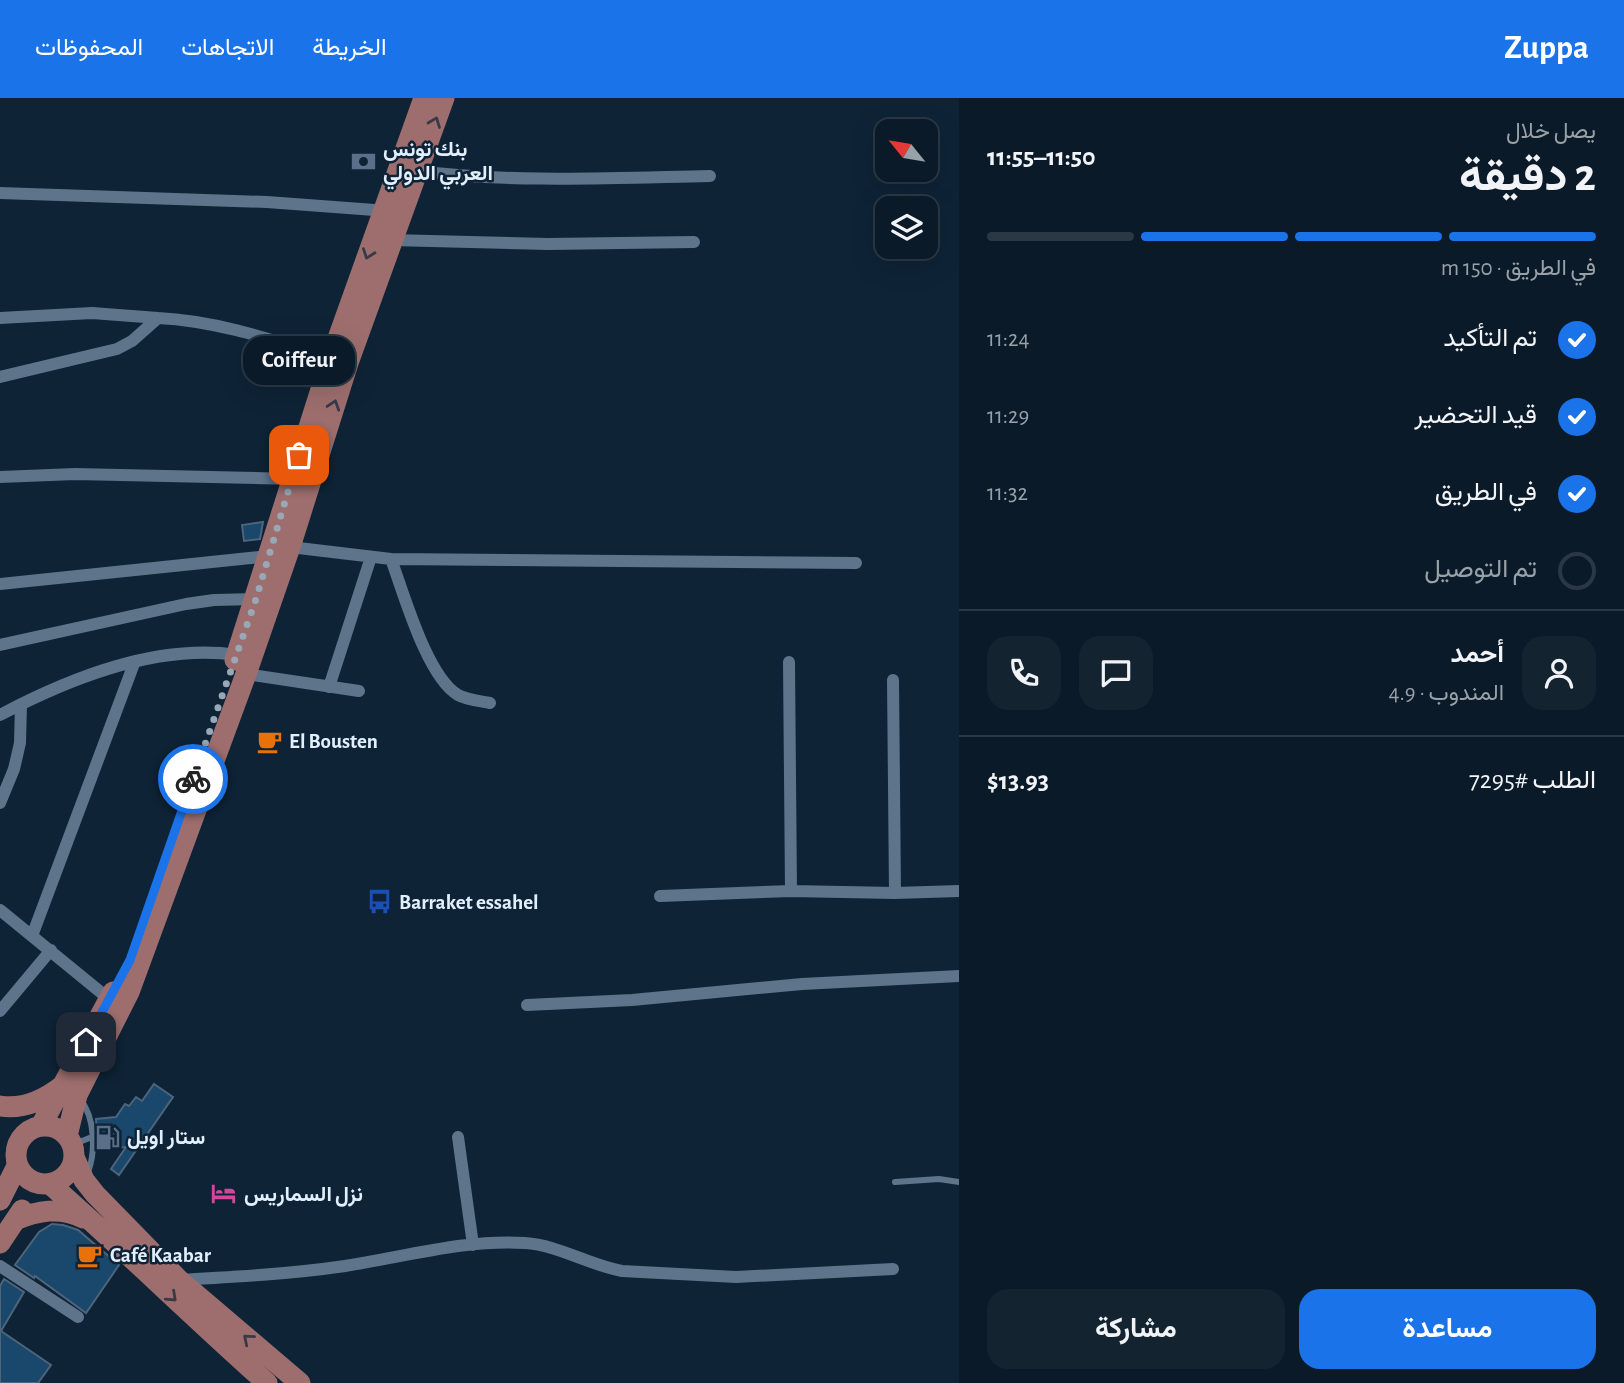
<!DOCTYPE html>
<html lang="ar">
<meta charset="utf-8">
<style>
:root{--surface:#0a1a28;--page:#132330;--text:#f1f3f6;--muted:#99a1a8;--line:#2a3845;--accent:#1a73e8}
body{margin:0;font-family:"Alegreya Sans",Vazirmatn,sans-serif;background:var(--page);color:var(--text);direction:rtl;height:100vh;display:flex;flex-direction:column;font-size:26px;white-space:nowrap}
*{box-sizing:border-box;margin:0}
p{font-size:23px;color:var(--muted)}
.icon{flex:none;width:38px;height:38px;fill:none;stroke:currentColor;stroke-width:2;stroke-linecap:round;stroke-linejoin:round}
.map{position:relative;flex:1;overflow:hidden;direction:ltr}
.sheet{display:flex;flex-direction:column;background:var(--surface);width:665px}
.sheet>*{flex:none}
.needle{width:46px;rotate:300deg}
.tools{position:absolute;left:875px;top:21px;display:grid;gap:14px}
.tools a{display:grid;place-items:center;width:63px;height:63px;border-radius:14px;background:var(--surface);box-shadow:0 7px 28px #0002,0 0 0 2px var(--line);font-size:35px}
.pin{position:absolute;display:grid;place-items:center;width:60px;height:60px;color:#fff;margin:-30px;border-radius:14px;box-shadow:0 4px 10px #0006}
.courier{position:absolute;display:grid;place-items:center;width:70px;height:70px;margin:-35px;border:5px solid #1a73e8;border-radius:50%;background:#fff;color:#222;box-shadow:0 2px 9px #0007}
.bubble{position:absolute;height:49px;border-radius:21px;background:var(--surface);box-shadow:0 7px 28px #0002,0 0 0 2px var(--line);font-size:23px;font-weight:700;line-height:49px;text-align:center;direction:rtl}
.overview em{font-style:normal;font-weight:700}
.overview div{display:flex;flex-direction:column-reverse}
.overview{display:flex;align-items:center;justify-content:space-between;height:119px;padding:0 28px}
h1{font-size:46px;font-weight:700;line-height:52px}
.bar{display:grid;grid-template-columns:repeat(4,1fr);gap:10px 7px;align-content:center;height:84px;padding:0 28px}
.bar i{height:9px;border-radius:5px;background:var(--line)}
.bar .on{background:var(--accent)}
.bar p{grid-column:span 4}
.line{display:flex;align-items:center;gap:18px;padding:0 28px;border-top:2px solid var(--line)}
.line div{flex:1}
.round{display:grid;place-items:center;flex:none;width:74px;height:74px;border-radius:21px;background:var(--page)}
ol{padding:0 28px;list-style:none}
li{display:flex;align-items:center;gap:21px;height:77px}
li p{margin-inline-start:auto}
li .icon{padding:7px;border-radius:50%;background:var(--accent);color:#fff;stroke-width:4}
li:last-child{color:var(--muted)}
li i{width:38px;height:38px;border:4px solid var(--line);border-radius:50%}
.button{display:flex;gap:14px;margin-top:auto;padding:14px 28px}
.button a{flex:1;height:80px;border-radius:21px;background:var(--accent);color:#fff;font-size:28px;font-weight:700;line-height:80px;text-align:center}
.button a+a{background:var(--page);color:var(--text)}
header{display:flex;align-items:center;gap:42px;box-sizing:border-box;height:98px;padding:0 35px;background:var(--accent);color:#fff}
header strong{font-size:33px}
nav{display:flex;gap:38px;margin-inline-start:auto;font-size:24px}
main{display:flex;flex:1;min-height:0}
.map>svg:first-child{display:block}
.building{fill:#1a476c;stroke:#4d647a;stroke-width:2}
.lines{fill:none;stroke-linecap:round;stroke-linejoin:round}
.service{stroke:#5d748a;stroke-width:6}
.minor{stroke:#5d748a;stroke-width:12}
.primary{stroke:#9e6e6e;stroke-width:21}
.oneway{stroke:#393a47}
.done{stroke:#98a8b7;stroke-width:7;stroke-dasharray:0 12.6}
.route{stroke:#1a73e8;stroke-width:9}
.labels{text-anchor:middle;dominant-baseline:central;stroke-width:5;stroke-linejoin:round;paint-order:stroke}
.poi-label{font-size:21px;font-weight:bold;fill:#e2effc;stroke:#0e2336;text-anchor:start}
</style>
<header>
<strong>Zuppa</strong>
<nav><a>الخريطة</a><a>الاتجاهات</a><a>المحفوظات</a></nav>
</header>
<main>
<section class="sheet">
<div class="overview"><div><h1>2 دقيقة</h1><p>يصل خلال</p></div><em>11:50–11:55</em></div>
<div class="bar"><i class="on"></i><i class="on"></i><i class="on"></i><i></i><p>في الطريق · 150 m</p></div>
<ol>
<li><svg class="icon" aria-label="check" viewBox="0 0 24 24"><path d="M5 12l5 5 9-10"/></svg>تم التأكيد<p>11:24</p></li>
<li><svg class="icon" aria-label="check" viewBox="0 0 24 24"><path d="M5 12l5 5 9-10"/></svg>قيد التحضير<p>11:29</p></li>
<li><svg class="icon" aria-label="check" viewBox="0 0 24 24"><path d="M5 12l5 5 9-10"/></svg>في الطريق<p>11:32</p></li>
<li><i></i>تم التوصيل</li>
</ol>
<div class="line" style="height:126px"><a class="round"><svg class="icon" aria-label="person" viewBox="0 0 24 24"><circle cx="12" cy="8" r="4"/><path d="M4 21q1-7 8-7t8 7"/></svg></a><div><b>أحمد</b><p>المندوب · 4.9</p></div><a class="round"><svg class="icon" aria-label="chat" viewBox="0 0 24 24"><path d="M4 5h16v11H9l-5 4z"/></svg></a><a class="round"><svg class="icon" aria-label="phone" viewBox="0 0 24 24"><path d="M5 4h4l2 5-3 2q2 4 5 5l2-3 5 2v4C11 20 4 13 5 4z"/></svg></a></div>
<div class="line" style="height:91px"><div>الطلب #7295</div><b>$13.93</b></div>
<div class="button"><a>مساعدة</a><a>مشاركة</a></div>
</section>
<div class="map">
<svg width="959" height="1285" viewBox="0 0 959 1285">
<rect width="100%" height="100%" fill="#0e2336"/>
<!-- building -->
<path class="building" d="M 263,424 L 260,441 L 244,443 L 242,427 Z
M 154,986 L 173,999 L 119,1077 L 111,1071 L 126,1049 L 98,1052 L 96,1021 L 116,1019 L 125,1006 L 129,1008 L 136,999 L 142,1003 Z
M 52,1126 L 63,1127 L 78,1132 L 119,1167 L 86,1215 L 35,1178 L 34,1180 L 15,1167 L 39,1134 Z
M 4,1181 L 24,1194 L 1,1233 L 51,1267 L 38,1285 L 0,1285 L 0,1188 Z"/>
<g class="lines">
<!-- service -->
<path class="service" d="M 80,1001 C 95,1019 96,1053 88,1074
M 72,1047 L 92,1039
M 895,1084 L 939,1081 L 959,1084"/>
<!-- minor -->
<path class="minor" d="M 416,73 C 514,85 611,80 710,78
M 0,95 L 267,104 L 388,113
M 391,142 L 548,146 L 694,144
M 0,220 L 92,215 L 158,220
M 0,279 L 117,251 L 132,243 L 158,220 C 220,223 278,244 337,262
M 0,379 L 75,376 L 297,381
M 290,449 L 391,461 L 856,465
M 391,461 C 404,496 427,579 458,597 C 467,602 480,603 490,605
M 0,486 L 269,458
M 0,547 L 186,506 L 214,502 L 256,501
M 789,564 L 791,793
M 246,576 L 359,593
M 893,582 L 895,795
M 329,589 L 371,459
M 0,617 C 70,580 157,545 237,557
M 0,705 L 14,671 L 20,645 L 21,606
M 660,798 L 791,793 L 895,795 L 959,793
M 0,812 L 109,901
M 32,838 L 135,563
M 527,907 L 632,902 L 802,886 L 959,878
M 0,913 L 51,852
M 458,1039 L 473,1147
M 0,1168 L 78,1219
M 179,1182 C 234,1179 290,1176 345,1168 C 404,1159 465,1141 525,1145 C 558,1147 589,1167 622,1173 L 736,1179 L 893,1171"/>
<!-- primary -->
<path class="primary" d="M 235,562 L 331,260 L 424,0
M 0,1008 C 24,1012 44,1002 62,988
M16 1057a29 29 0 1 1 58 0a29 29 0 1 1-58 0Z
M 41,1028 L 113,894
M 67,1038 L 77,997 L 129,894 L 246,576 L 290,449 L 348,265 L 444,0
M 74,1059 L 84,1082 L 95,1096 L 179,1182 L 300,1285
M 50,1086 C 124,1151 194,1220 267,1285
M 0,1102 L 17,1068
M 15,1122 C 37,1113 60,1108 83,1120
M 0,1145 L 22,1112"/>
</g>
<!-- one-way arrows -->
<defs><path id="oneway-chevron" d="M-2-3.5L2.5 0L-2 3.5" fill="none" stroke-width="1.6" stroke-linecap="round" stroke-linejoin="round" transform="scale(1.75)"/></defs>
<g class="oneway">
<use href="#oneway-chevron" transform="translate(435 24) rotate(-69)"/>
<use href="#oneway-chevron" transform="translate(368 156) rotate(110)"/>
<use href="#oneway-chevron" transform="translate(334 307) rotate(-72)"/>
<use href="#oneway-chevron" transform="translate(172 1199) rotate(43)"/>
<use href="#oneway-chevron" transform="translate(248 1241) rotate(-140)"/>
</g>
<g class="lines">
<!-- done -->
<path class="done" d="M 193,681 L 256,501 L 299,357"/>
<!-- route -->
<path class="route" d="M 86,944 L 130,862 L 193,681"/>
</g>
<!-- icons -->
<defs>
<symbol id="bank-bare" viewBox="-9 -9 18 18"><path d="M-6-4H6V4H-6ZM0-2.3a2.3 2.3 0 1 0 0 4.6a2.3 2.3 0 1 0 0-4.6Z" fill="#5c6f8a" stroke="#0e2336" stroke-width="2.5" paint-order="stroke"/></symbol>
<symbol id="cafe-bare" viewBox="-9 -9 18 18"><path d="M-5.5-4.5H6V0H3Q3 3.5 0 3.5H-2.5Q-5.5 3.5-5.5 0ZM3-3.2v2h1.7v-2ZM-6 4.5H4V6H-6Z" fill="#e8710a" stroke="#0e2336" stroke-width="2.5" paint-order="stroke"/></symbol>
<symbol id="bus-bare" viewBox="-9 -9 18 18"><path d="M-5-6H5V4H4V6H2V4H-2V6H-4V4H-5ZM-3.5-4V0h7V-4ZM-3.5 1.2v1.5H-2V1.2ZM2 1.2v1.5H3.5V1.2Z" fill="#1a4fb4" stroke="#0e2336" stroke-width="2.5" paint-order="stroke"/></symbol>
<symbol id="fuel-bare" viewBox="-9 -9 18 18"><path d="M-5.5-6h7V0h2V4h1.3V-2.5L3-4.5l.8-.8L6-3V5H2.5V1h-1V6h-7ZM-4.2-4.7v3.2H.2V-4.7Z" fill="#5c6f8a" stroke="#0e2336" stroke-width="2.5" paint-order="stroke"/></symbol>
<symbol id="hotel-bare" viewBox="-9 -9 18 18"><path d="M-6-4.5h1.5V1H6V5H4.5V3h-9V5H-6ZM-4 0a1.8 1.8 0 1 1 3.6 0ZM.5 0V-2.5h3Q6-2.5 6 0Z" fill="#d1479c" stroke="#0e2336" stroke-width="2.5" paint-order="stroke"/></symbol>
</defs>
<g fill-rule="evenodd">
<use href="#bank-bare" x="346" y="46" width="35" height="35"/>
<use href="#cafe-bare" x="252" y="626" width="35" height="35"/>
<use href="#bus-bare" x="362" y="786" width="35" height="35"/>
<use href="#fuel-bare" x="90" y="1022" width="35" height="35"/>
<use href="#hotel-bare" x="206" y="1078" width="35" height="35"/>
<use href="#cafe-bare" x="72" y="1140" width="35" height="35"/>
</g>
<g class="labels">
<!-- poi labels -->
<g class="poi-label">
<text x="383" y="51">بنك تونس<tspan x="383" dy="24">العربي الدولي</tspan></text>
<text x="289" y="643">El Bousten</text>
<text x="399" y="804">Barraket essahel</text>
<text x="127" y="1039">ستار اويل</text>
<text x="244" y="1096">نزل السماريس</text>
<text x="110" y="1157">Café Kaabar</text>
</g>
</g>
</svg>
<div class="tools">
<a><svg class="needle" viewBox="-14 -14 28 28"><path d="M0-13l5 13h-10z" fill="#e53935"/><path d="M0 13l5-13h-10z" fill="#99a1a8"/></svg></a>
<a><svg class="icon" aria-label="layers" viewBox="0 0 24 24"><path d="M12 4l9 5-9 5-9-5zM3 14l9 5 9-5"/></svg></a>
</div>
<div class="pin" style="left:299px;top:357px;background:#ea580c"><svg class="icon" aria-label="bag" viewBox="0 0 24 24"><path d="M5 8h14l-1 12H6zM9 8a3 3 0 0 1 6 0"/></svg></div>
<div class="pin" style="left:86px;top:944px;background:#1f2937"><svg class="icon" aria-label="home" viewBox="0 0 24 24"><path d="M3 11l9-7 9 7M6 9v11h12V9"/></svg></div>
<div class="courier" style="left:193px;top:681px"><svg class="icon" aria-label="bike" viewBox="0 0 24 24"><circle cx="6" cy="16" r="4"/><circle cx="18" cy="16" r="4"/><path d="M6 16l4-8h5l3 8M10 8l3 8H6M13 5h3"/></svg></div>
<div class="bubble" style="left:243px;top:238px;width:112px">Coiffeur</div>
</div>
</main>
